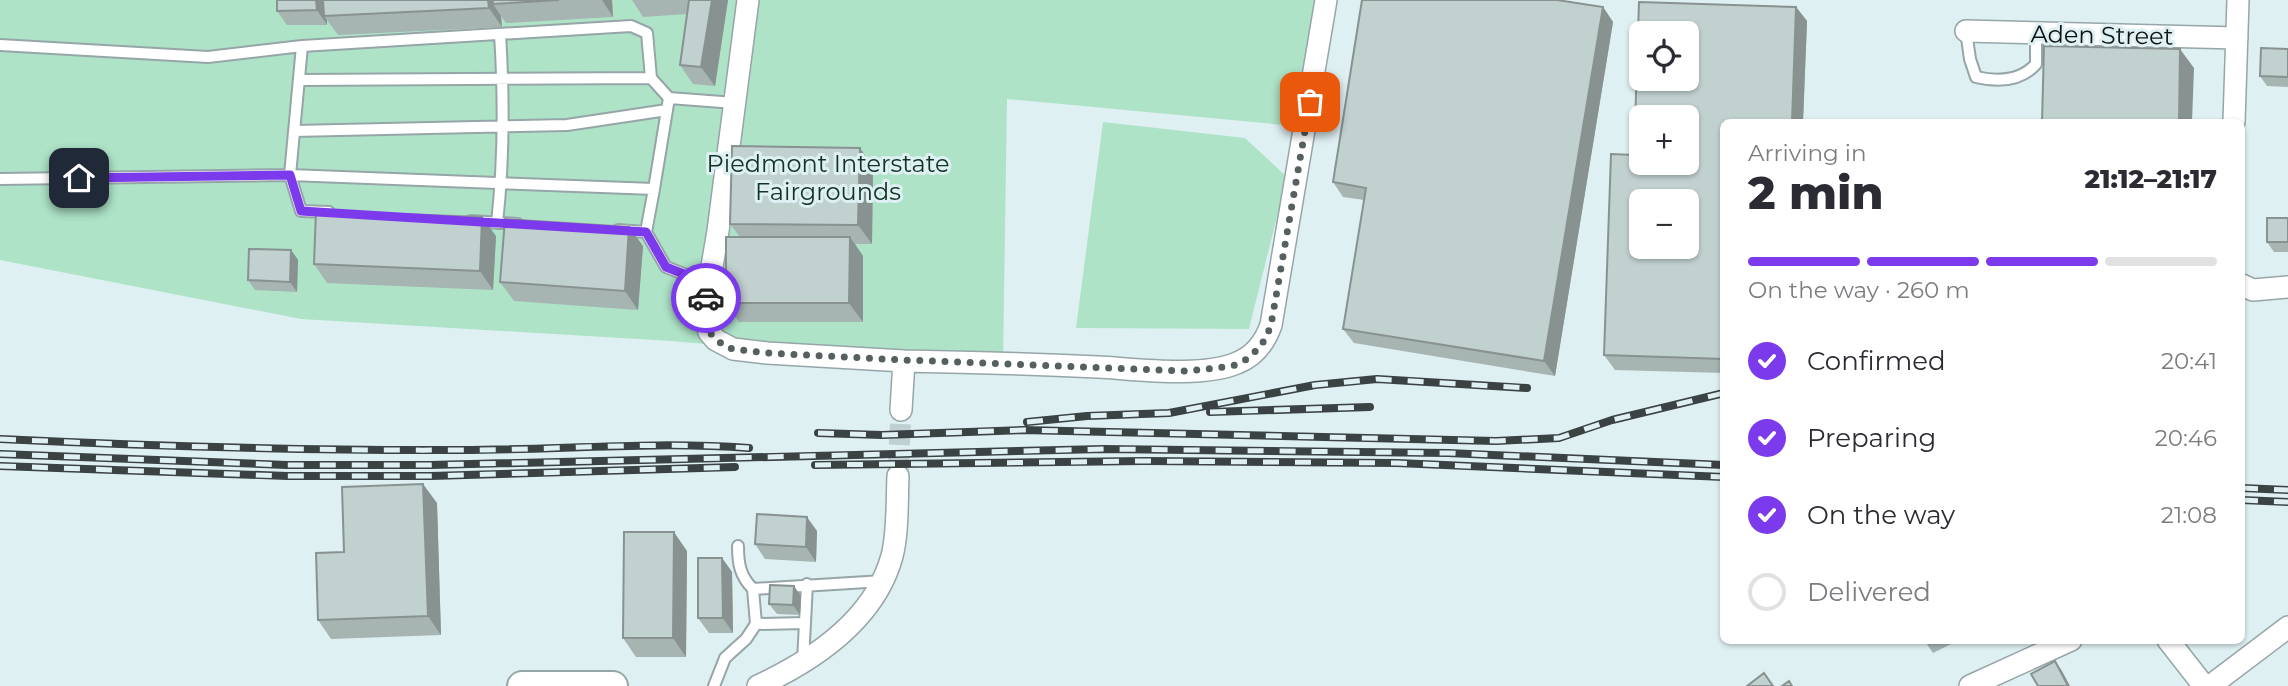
<!DOCTYPE html>
<meta charset="utf-8">
<style>
:root{--surface:#fff;--page:#f2f2f3;--text:#2b2b33;--muted:#7c7c81;--line:#e1e1e2;--accent:#7c3aed}
body{margin:0;font-family:Montserrat,sans-serif;background:var(--page);color:var(--text);height:100vh;display:flex;flex-direction:column;font-size:26px;white-space:nowrap}
*{box-sizing:border-box;margin:0}
p{font-size:23px;color:var(--muted)}
.icon{flex:none;width:38px;height:38px;fill:none;stroke:currentColor;stroke-width:2;stroke-linecap:round;stroke-linejoin:round}
.map{position:relative;flex:1;overflow:hidden}
.sheet{position:absolute;left:1720px;top:119px;width:525px;height:525px;display:flex;flex-direction:column;background:var(--surface);border-radius:10px;box-shadow:0 2px 5px #0004}
.sheet>*{flex:none}
.tools{position:absolute;left:1629px;top:21px;display:grid;gap:14px}
.tools a{display:grid;place-items:center;width:70px;height:70px;border-radius:10px;background:var(--surface);box-shadow:0 2px 5px #0004;font-size:35px}
.pin{position:absolute;display:grid;place-items:center;width:60px;height:60px;color:#fff;margin:-30px;border-radius:14px;box-shadow:0 4px 10px #0006}
.courier{position:absolute;display:grid;place-items:center;width:70px;height:70px;margin:-35px;border:5px solid #7c3aed;border-radius:50%;background:#fff;color:#222;box-shadow:0 2px 9px #0007}
.overview em{font-style:normal;font-weight:800}
.overview div{display:flex;flex-direction:column-reverse}
.overview{display:flex;align-items:center;justify-content:space-between;height:119px;padding:0 28px}
h1{font-size:46px;font-weight:800;line-height:52px}
.bar{display:grid;grid-template-columns:repeat(4,1fr);gap:10px 7px;align-content:center;height:84px;padding:0 28px}
.bar i{height:9px;border-radius:5px;background:var(--line)}
.bar .current{background:var(--accent)}
.bar p{grid-column:span 4}
ol{padding:0 28px;list-style:none}
li{display:flex;align-items:center;gap:21px;height:77px}
li p{margin-inline-start:auto}
li .icon{padding:7px;border-radius:50%;background:var(--accent);color:#fff;stroke-width:4}
li:last-child{color:var(--muted)}
li i{width:38px;height:38px;border:4px solid var(--line);border-radius:50%}
.map>svg:first-child{display:block}
.green{fill:#aee3c8}
.lines{fill:none;stroke-linecap:round;stroke-linejoin:round}
.minor-tunnel{stroke:#c0cfd1;stroke-width:21;stroke-dasharray:21 10;stroke-linecap:butt}
.service-casing{stroke:#96a5a8;stroke-width:14}
.minor-casing{stroke:#96a5a8;stroke-width:24}
.tertiary-casing{stroke:#96a5a8;stroke-width:32}
.service{stroke:#fff;stroke-width:10}
.minor{stroke:#fff;stroke-width:21}
.tertiary{stroke:#fff;stroke-width:28}
.rail-casing{stroke:#3a4244;stroke-width:8}
.rail{stroke:#dff0f3;stroke-width:5;stroke-dasharray:16;stroke-linecap:butt}
.wall{fill:#a6b4b2}
.shaded-wall{fill:#879291}
.building{fill:#c1d1cf;stroke:#879291;stroke-width:2;fill-rule:evenodd}
.done{stroke:#566061;stroke-width:7;stroke-dasharray:0 12.6}
.route{stroke:#7c3aed;stroke-width:9}
.labels{text-anchor:middle;dominant-baseline:central;stroke-width:6;stroke-linejoin:round;paint-order:stroke}
.street-label{font-size:24px;fill:#0d1213;stroke:#dff0f3}
.park-label{font-size:24px;fill:#123425;stroke:#dff0f3}
</style>
<div class="map">
<svg width="2288" height="686" viewBox="0 0 2288 686">
<rect width="100%" height="100%" fill="#dff0f3"/>
<!-- green -->
<path class="green" d="M 0,0 L 1326,0 L 1306,127 L 1007,99 L 1003,363 L 904,361 L 671,341 L 301,319 L 0,260 Z
M 1103,122 L 1245,138 L 1287,177 L 1249,329 L 1076,328 Z"/>
<g class="lines">
<!-- minor-tunnel -->
<path class="minor-tunnel" d="M 898,476 L 901,410"/>
<defs>
<path id="service" d="M 1966,31 L 1970,59 L 1976,77 C 1998,82 2021,81 2036,64 L 2036,34
M 0,45 L 208,57 L 302,46 L 631,26 L 647,33 L 651,78 L 669,98 L 735,103
M 299,80 L 651,78
M 294,131 L 567,125 L 667,110
M 0,179 L 290,175 L 302,46
M 329,212 L 301,211 L 290,175 L 654,189 L 669,98
M 471,221 L 518,224
M 497,223 C 504,160 504,97 500,34
M 618,230 L 646,232 L 654,189
M 646,232 L 666,267 L 709,284
M 738,546 C 738,564 740,576 753,589
M 756,624 L 805,623
M 803,661 L 807,584
M 714,686 L 725,658 L 746,639 L 756,624 L 753,589 L 883,581"/>
<path id="minor" d="M 748,0 L 718,231 L 704,313 L 709,332 L 716,340 L 733,349 L 767,353 L 904,361
M 1966,31 L 2237,38
M 2234,122 L 2238,0
M 2242,285 L 2253,290 L 2288,287
M 901,410 L 904,361 C 969,362 1033,364 1098,367 C 1137,369 1201,378 1237,363 C 1255,356 1265,342 1271,325 L 1326,0
M 2168,640 L 2204,686
M 758,686 C 814,660 875,619 892,556 C 898,534 897,499 898,476
M 1970,686 L 2071,640
M 2210,686 L 2288,627"/>
<path id="tertiary" d="M 522,686 L 613,686"/>
</defs>
<!-- service casing -->
<use href="#service" class="service-casing"/>
<!-- minor casing -->
<use href="#minor" class="minor-casing"/>
<!-- tertiary casing -->
<use href="#tertiary" class="tertiary-casing"/>
<!-- service -->
<use href="#service" class="service"/>
<!-- minor -->
<use href="#minor" class="minor"/>
<!-- tertiary -->
<use href="#tertiary" class="tertiary"/>
<defs>
<path id="rail" d="M 1210,412 L 1370,407
M 1027,422 L 1087,416 L 1169,413 L 1315,385 L 1377,379 L 1527,388
M 818,433 L 882,435 L 1023,430 L 1496,441 L 1559,438 L 1612,420 L 1724,393
M 0,439 C 154,446 308,451 462,450 C 557,450 654,441 749,448
M 0,454 L 287,465 L 431,465 L 1104,449 L 1448,453 L 1724,465
M 815,465 L 1145,461 L 1397,463 L 1724,477
M 0,466 L 287,476 L 431,476 L 735,467
M 2242,488 L 2288,490
M 2242,500 L 2288,502"/>
</defs>
<!-- rail casing -->
<use href="#rail" class="rail-casing"/>
<!-- rail -->
<use href="#rail" class="rail"/>
</g>
<!-- wall -->
<path class="wall" d="M 277,0 L 612,0 L 613,17 L 506,23 L 501,16 L 502,27 L 338,35 L 327,20 L 327,25 L 287,25 L 277,11 Z
M 632,0 L 728,0 L 715,86 L 693,84 L 680,65 L 687,14 L 643,17 Z
M 1603,7 L 1613,22 L 1555,376 L 1354,343 L 1343,329 L 1364,200 L 1343,197 L 1333,182 Z
M 1796,7 L 1807,21 L 1803,122 L 1724,122 L 1724,373 L 1615,370 L 1604,355 L 1634,155 Z
M 2288,49 L 2288,87 L 2267,86 L 2260,76 Z
M 860,148 L 873,167 L 872,244 L 855,244 L 863,256 L 863,322 L 739,322 L 726,303 L 740,237 L 730,224 Z
M 2288,218 L 2288,252 L 2274,252 L 2267,242 Z
M 496,236 L 493,290 L 327,283 L 314,264 Z
M 643,246 L 638,310 L 514,301 L 500,282 Z
M 291,250 L 298,260 L 297,292 L 255,290 L 248,280 Z
M 437,503 L 441,635 L 331,639 L 318,620 L 344,552 Z
M 817,531 L 816,562 L 765,559 L 755,544 Z
M 687,551 L 686,657 L 636,657 L 623,638 Z
M 722,558 L 732,572 L 733,633 L 709,633 L 698,618 Z
M 801,596 L 800,615 L 777,614 L 769,604 Z
M 1924,640 L 1955,640 L 1955,642 L 1933,653 Z"/>
<!-- shaded-wall -->
<path class="shaded-wall" d="M 316,0 L 325,0 L 324,16 L 327,20 L 327,25 L 317,10 Z
M 488,0 L 500,0 L 493,4 L 501,16 L 502,27 L 489,8 Z
M 602,0 L 612,0 L 613,17 Z
M 712,0 L 728,0 L 715,86 L 701,67 Z
M 1603,7 L 1613,22 L 1555,376 L 1544,361 Z
M 1796,7 L 1807,21 L 1803,122 L 1792,122 Z
M 2180,49 L 2194,68 L 2192,122 L 2179,122 Z
M 860,148 L 873,167 L 872,244 L 858,225 Z
M 482,217 L 496,236 L 493,290 L 480,271 Z
M 629,227 L 643,246 L 638,310 L 625,291 Z
M 850,237 L 863,256 L 863,322 L 849,303 Z
M 291,250 L 298,260 L 297,292 L 290,282 Z
M 423,484 L 437,503 L 441,635 L 428,616 Z
M 807,517 L 817,531 L 816,562 L 806,547 Z
M 674,532 L 687,551 L 686,657 L 673,638 Z
M 722,558 L 732,572 L 733,633 L 723,618 Z
M 794,586 L 801,596 L 800,615 L 793,605 Z
M 2055,661 L 2062,671 L 2070,686 L 2068,686 Z"/>
<!-- building -->
<path class="building" d="M 277,0 L 316,0 L 317,10 L 277,11 Z
M 323,0 L 488,0 L 489,8 L 324,16 Z
M 493,0 L 559,0 L 493,4 Z
M 689,0 L 712,0 L 701,67 L 680,65 Z
M 1362,0 L 1557,0 L 1603,7 L 1544,361 L 1343,329 L 1366,188 L 1333,182 Z
M 1639,2 L 1796,7 L 1792,122 L 1724,122 L 1724,359 L 1604,355 L 1611,154 L 1634,155 ZM 1642,33 L 1687,33 L 1687,79 L 1642,79 ZM 1642,117 L 1687,117 L 1687,163 L 1642,163 ZM 1642,201 L 1687,201 L 1687,247 L 1642,247 Z
M 2044,46 L 2180,49 L 2179,122 L 2042,122 Z
M 2261,48 L 2288,49 L 2288,77 L 2260,76 Z
M 732,146 L 860,148 L 858,225 L 730,224 Z
M 316,211 L 482,217 L 480,271 L 314,264 Z
M 2267,218 L 2288,218 L 2288,242 L 2267,242 Z
M 505,219 L 629,227 L 625,291 L 500,282 Z
M 726,237 L 850,237 L 849,303 L 726,303 Z
M 249,249 L 291,250 L 290,282 L 248,280 Z
M 423,484 L 428,616 L 318,620 L 316,553 L 344,552 L 342,487 Z
M 757,514 L 807,517 L 806,547 L 755,544 Z
M 624,532 L 674,532 L 673,638 L 623,638 Z
M 698,558 L 722,558 L 723,618 L 698,618 Z
M 770,585 L 794,586 L 793,605 L 769,604 Z
M 2055,661 L 2068,686 L 2038,686 L 2031,674 Z
M 1764,673 L 1773,686 L 1747,686 Z
M 1789,681 L 1792,686 L 1782,686 Z"/>
<g class="lines">
<!-- done -->
<path class="done" d="M 706,298 L 704,313 L 709,332 L 724,346 L 733,349 L 767,353 L 904,360 L 1185,371 L 1218,368 L 1235,365 L 1247,359 L 1258,349 L 1266,338 L 1271,325 L 1310,102"/>
<!-- route -->
<path class="route" d="M 79,178 L 290,175 L 301,211 L 646,232 L 666,267 L 709,284 L 706,298"/>
</g>
<g class="labels">
<!-- street labels -->
<g class="street-label">
<text transform="translate(2102 35) rotate(1)">Aden Street</text>
</g>
<!-- park labels -->
<g class="park-label">
<text x="828" y="163">Piedmont Interstate<tspan x="828" dy="28">Fairgrounds</tspan></text>
</g>
</g>
</svg>
<div class="tools">
<a><svg class="icon" aria-label="locate" viewBox="0 0 24 24"><circle cx="12" cy="12" r="6"/><path d="M12 2v4M12 18v4M2 12h4M18 12h4"/></svg></a>
<a>+</a>
<a>−</a>
</div>
<div class="pin" style="left:1310px;top:102px;background:#ea580c"><svg class="icon" aria-label="bag" viewBox="0 0 24 24"><path d="M5 8h14l-1 12H6zM9 8a3 3 0 0 1 6 0"/></svg></div>
<div class="pin" style="left:79px;top:178px;background:#1f2937"><svg class="icon" aria-label="home" viewBox="0 0 24 24"><path d="M3 11l9-7 9 7M6 9v11h12V9"/></svg></div>
<div class="courier" style="left:706px;top:298px"><svg class="icon" aria-label="car" viewBox="0 0 24 24"><path d="M5 17H2v-5l4-1 3-4h7l3 4 3 1v5h-3M9 17h6M6 11h13"/><circle cx="7" cy="17" r="2"/><circle cx="17" cy="17" r="2"/></svg></div>
<section class="sheet">
<div class="overview"><div><h1>2 min</h1><p>Arriving in</p></div><em>21:12–21:17</em></div>
<div class="bar"><i class="current"></i><i class="current"></i><i class="current"></i><i></i><p>On the way · 260 m</p></div>
<ol>
<li><svg class="icon" aria-label="check" viewBox="0 0 24 24"><path d="M5 12l5 5 9-10"/></svg>Confirmed<p>20:41</p></li>
<li><svg class="icon" aria-label="check" viewBox="0 0 24 24"><path d="M5 12l5 5 9-10"/></svg>Preparing<p>20:46</p></li>
<li><svg class="icon" aria-label="check" viewBox="0 0 24 24"><path d="M5 12l5 5 9-10"/></svg>On the way<p>21:08</p></li>
<li><i></i>Delivered</li>
</ol>
</section>
</div>
